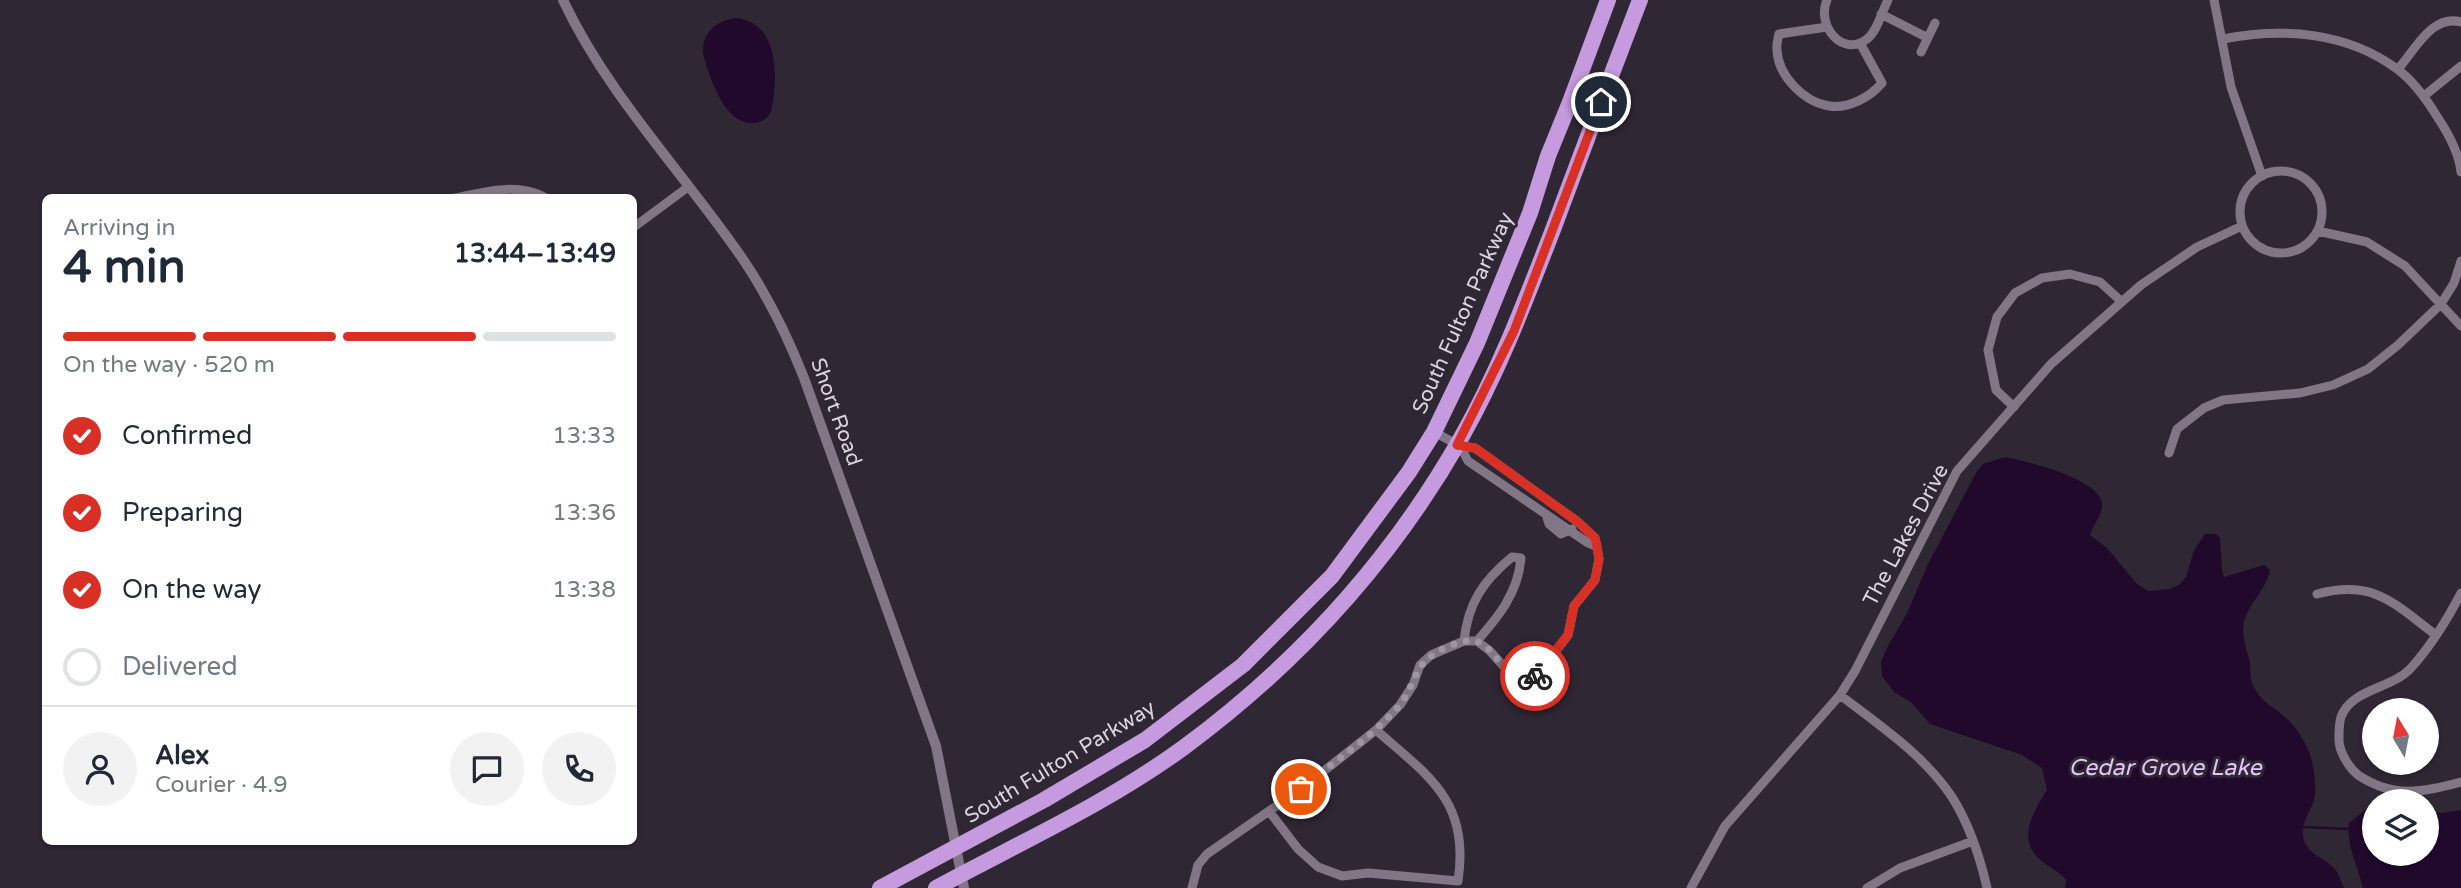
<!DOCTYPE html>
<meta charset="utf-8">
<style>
:root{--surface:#fff;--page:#f2f2f3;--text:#1f2937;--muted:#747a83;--line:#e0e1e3;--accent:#d93025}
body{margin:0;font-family:"Varela Round",sans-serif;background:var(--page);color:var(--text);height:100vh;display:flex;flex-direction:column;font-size:26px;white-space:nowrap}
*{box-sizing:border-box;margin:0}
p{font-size:23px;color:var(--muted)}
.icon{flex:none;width:38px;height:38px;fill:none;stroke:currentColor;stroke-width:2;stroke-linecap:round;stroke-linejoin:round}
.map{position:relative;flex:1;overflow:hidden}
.drawer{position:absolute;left:42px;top:194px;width:595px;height:651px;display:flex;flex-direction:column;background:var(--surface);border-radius:10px;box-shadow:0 2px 5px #0004}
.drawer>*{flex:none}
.needle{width:46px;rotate:350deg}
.controls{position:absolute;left:2362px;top:698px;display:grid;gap:14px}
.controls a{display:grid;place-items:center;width:77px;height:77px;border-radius:50%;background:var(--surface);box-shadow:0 2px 5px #0004;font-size:35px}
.pin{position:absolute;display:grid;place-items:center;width:60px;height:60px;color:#fff;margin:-30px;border:4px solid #fff;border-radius:50%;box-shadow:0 2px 7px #0007}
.courier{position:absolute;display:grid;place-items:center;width:70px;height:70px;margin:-35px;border:5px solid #d93025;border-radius:50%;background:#fff;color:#222;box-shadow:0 2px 9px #0007}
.headline em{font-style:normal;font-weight:700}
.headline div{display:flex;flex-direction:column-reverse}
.headline{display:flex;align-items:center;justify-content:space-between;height:119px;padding:0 21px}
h1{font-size:46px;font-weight:700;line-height:52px}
.bar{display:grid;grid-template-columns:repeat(4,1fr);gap:10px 7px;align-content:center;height:84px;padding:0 21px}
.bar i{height:9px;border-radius:5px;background:var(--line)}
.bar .on{background:var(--accent)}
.bar p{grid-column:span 4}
.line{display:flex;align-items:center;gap:18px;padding:0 21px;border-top:2px solid var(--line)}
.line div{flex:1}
.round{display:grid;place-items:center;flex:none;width:74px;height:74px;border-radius:37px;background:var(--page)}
ol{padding:0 21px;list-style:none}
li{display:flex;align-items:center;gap:21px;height:77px}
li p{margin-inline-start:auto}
li .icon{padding:7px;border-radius:50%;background:var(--accent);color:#fff;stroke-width:4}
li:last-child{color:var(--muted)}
li i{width:38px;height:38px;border:4px solid var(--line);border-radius:50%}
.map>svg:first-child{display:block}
.water{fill:#20092b}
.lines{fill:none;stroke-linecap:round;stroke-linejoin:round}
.stream{stroke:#20092b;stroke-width:2.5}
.minor{stroke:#807686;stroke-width:9}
.tertiary{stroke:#807686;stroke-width:10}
.trunk{stroke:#c69ade;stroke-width:16}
.done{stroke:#9e97a3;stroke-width:7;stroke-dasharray:0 12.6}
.route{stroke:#d93025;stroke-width:9}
.labels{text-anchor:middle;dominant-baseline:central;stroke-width:6;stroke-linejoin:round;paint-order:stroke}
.street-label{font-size:21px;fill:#dad4de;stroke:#302735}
.water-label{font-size:23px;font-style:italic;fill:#e4c3f7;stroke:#302735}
</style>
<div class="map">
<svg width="2461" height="888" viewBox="0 0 2461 888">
<rect width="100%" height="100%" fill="#302735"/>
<!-- water -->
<path class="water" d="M 735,18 C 776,21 778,70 773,100 C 772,106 772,111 768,116 C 765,120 760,122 755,123 C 725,127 709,76 703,54 C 702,32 715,22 735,18 Z
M 2005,457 C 2027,461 2100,479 2102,504 C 2103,514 2093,525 2090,535 L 2107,548 L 2136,583 L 2148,591 L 2170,589 L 2179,585 L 2186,577 L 2194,550 L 2205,534 L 2216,534 L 2220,538 L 2222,570 L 2224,577 L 2264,565 L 2270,570 C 2266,590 2249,603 2244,622 C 2241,634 2246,647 2249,659 C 2252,671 2248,676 2255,689 C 2262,703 2276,708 2286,718 C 2297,728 2307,744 2311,758 C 2314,768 2316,785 2315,795 C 2313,810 2301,820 2303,835 C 2305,855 2324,856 2335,869 C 2339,874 2341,882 2344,888 L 2065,888 L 2066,880 C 2060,872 2052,869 2044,863 C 2015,841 2032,814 2047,790 L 2042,768 L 2022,755 L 1930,724 L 1912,703 L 1894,692 L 1882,676 L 1881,662 L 1887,648 L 1907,613 L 1928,564 L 1977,471 L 1983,464 Z
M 2365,810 L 2375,811 L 2375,854 L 2427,854 L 2427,813 L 2442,813 L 2461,810 L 2461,888 L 2363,888 C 2358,866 2346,846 2349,823 Z"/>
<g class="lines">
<!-- stream -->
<path class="stream" d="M 2304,827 L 2349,829"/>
<!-- minor -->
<path class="minor" d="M 1827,0 C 1816,25 1842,58 1867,39 C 1877,32 1882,11 1888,0
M 2214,0 L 2231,87 L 2262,176
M 1881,14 L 1928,38
M 1827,27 L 1779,34 C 1778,39 1776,45 1777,50 C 1778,76 1804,102 1829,106 C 1849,109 1870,97 1882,83 L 1860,43
M 2223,39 C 2282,27 2347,32 2397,69 C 2414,81 2427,100 2438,118 C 2448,133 2459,153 2461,172
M 1921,52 L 1935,23
M 2398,69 C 2415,50 2432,14 2461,22
M 2424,96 L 2461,66
M2240 212a41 41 0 1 1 82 0a41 41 0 1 1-82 0Z
M 455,198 C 485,192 517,182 546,198
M 634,227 L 688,187
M 2318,231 L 2367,242 L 2405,266 L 2461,326
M 2014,407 L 1996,390 L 1988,350 L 1997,317 L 2015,293 L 2042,278 L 2070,274 L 2100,282 L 2122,302
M 1460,446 L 1468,461 L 1588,543 L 1597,547
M 2169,453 L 2177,429 L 2204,408 L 2223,400 L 2300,393 L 2333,385 L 2368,369 L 2398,345 L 2441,304 L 2454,283 L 2461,261
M 1546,514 L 1549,524 L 1561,534 L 1572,529
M 2461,593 C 2447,620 2431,646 2410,669 C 2391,689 2351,689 2341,717 C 2339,723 2339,732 2339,738 C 2338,750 2349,768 2358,775 C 2394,799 2422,792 2461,782
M 2317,594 C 2374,579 2393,603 2436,635
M 1464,641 C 1468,603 1483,581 1512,557 L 1521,558 C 1518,593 1499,616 1477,641
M 1840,695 C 1879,725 1924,755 1952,797 C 1969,824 1980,857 1987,888
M 1269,811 L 1298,849 L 1318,867 L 1342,876 L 1368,873 L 1458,881 C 1470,802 1430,777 1376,730
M 1192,888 L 1198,865 L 1207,854 L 1301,789 L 1376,730 L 1400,705 L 1413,685 L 1420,665 L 1431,655 L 1464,641 L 1477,641 L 1490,651 L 1506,669 L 1524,681 L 1537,676 L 1568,635 L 1574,606 L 1595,580 L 1599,559 L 1597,547 L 1595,538 L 1578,522 L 1475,448 L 1460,446 L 1434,432
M 1691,888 L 1725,826 L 1840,695 L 1855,671 L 1957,471 L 2051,364 L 2141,285 L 2197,247 L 2242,226
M 1867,888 L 1900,868 L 1973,841"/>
<!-- tertiary -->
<path class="tertiary" d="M 563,0 C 608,95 681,170 740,255 C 767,294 787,335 804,378 L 936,746 L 964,888"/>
<!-- trunk -->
<path class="trunk" d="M 880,888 L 1044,800 L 1145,740 L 1243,665 L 1332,576 L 1409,472 L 1434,432 L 1477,343 L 1530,213 L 1548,156 L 1570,102 L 1608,0
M 936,888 C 1019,843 1106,804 1183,748 C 1297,664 1391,561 1461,438 C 1499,371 1526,299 1554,227 C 1582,151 1611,76 1640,0"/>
</g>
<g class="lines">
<!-- done -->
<path class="done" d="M 1301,789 C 1333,762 1371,738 1399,706 C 1412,691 1415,667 1430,657 C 1440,649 1461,639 1475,641 C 1488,644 1497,660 1506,669 C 1512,673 1518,677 1524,681 L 1535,676"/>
<!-- route -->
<path class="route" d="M 1535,676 L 1568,635 L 1574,606 L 1595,580 L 1599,559 L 1597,547 L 1595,538 L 1578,522 L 1475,448 L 1457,445 L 1514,331 L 1601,102"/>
</g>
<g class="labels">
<!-- street labels -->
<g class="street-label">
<text transform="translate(1463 313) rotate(-66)">South Fulton Parkway</text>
<text transform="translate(836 412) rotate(70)">Short Road</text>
<text transform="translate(1906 535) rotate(-62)">The Lakes Drive</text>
<text transform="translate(1060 762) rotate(-31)">South Fulton Parkway</text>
</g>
<!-- water labels -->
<g class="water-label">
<text x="2165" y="768">Cedar Grove Lake</text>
</g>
</g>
</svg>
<div class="controls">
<a><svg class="needle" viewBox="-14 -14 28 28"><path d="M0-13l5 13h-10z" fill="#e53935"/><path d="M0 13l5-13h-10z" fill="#747a83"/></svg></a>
<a><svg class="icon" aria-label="layers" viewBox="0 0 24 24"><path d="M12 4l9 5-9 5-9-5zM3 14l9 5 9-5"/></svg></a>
</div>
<div class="pin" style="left:1301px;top:789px;background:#ea580c"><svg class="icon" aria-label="bag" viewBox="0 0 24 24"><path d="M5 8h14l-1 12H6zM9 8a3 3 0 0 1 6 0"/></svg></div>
<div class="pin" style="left:1601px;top:102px;background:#1f2937"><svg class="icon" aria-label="home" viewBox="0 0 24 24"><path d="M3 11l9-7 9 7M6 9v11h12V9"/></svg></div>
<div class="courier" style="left:1535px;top:676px"><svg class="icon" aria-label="bike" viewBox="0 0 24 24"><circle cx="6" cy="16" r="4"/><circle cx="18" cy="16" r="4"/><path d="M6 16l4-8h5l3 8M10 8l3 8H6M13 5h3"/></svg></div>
<section class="drawer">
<div class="headline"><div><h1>4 min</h1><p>Arriving in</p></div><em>13:44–13:49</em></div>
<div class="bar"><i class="on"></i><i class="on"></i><i class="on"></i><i></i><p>On the way · 520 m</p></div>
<ol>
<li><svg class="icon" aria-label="check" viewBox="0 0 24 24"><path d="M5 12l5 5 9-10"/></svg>Confirmed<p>13:33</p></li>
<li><svg class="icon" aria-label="check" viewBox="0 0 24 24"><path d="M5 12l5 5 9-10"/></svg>Preparing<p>13:36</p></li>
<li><svg class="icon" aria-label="check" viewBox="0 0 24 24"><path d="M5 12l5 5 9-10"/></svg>On the way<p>13:38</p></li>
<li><i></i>Delivered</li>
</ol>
<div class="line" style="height:126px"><a class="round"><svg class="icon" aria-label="person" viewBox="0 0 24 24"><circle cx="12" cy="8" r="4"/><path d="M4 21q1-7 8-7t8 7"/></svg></a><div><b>Alex</b><p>Courier · 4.9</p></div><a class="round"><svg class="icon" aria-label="chat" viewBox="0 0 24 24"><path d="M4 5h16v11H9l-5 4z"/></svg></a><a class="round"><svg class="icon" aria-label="phone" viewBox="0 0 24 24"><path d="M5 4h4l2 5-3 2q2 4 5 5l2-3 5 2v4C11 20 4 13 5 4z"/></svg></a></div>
</section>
</div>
